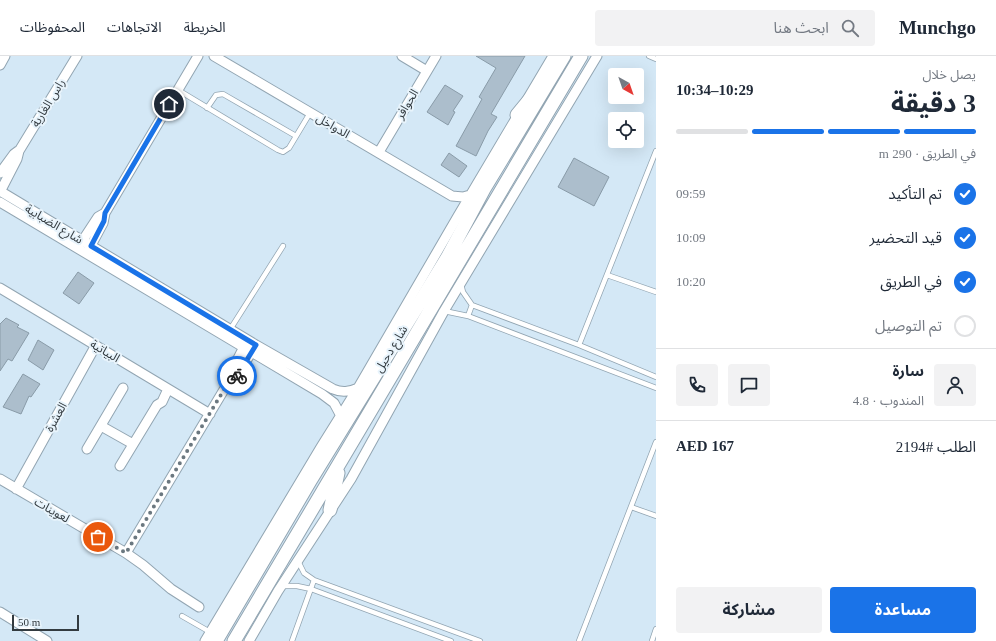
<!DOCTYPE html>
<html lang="ar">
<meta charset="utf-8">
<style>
:root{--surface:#fff;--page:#f2f2f3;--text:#1f2937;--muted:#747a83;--line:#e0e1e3;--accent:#1a73e8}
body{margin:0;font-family:"Times New Roman","Noto Sans Arabic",serif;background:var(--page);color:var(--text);direction:rtl;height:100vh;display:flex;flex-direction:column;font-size:15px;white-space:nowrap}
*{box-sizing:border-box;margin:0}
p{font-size:13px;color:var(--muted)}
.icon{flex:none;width:22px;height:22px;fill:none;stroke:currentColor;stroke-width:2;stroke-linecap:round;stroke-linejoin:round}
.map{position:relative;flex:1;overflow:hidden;direction:ltr}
.details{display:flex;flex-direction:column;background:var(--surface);width:340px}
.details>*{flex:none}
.needle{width:26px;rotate:140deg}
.buttons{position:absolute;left:608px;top:12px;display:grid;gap:8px}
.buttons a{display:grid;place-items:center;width:36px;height:36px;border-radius:4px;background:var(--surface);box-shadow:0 4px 16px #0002;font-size:20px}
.scale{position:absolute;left:12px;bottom:10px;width:67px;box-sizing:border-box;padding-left:4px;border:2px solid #333b40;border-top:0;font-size:11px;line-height:14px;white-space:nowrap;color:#333b40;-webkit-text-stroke:3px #e8f4fc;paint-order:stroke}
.pin{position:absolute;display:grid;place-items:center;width:34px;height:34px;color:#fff;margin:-17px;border:2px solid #fff;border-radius:50%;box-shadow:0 1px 4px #0007}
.courier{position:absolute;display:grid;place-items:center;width:40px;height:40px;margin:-20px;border:3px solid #1a73e8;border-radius:50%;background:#fff;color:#222;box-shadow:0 1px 5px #0007}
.headline em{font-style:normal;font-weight:700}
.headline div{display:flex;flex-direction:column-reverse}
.headline{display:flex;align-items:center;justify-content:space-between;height:68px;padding:0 20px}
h1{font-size:26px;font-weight:700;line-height:30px}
.bar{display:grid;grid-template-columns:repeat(4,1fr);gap:6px 4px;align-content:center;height:48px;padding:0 20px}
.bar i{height:5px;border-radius:3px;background:var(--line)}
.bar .active{background:var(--accent)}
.bar p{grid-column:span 4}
.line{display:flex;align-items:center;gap:10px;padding:0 20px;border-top:1px solid var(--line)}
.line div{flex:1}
.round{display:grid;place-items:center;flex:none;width:42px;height:42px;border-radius:4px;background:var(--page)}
ol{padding:0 20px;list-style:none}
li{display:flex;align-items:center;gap:12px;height:44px}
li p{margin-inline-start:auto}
li .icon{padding:4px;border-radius:50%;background:var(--accent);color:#fff;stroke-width:4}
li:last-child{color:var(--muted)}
li i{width:22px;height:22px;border:2px solid var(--line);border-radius:50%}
.action{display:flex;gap:8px;margin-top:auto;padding:8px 20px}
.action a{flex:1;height:46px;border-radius:4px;background:var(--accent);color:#fff;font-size:16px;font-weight:700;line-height:46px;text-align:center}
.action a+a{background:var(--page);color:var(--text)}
header{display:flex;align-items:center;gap:24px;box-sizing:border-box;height:56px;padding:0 20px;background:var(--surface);border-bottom:1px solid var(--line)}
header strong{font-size:19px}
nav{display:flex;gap:22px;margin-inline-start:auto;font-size:14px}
.search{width:280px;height:36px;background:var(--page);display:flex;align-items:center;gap:10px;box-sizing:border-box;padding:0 14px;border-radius:4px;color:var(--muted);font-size:15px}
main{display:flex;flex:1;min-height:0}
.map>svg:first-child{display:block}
.building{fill:#acbecc;stroke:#899ba8}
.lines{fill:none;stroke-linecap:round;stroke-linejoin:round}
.service-casing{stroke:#92a5b2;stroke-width:6}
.minor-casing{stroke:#92a5b2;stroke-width:11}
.secondary-casing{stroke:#92a5b2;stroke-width:15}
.service{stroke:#fff;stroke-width:4.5}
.minor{stroke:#fff;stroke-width:9}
.secondary{stroke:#fff;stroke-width:13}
.done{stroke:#6b7880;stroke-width:4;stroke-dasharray:0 7.2}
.route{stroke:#1a73e8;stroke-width:5}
.labels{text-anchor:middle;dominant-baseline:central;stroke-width:4;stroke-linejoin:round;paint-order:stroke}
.street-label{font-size:12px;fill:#333b40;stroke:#e8f4fc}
</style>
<header>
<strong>Munchgo</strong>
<div class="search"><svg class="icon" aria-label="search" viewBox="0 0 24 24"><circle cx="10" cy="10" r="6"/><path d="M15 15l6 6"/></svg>ابحث هنا</div>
<nav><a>الخريطة</a><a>الاتجاهات</a><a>المحفوظات</a></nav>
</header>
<main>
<section class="details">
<div class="headline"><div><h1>3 دقيقة</h1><p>يصل خلال</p></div><em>10:29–10:34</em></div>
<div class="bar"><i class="active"></i><i class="active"></i><i class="active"></i><i></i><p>في الطريق · 290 m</p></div>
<ol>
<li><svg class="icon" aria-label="check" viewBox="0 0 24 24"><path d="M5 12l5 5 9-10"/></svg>تم التأكيد<p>09:59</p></li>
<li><svg class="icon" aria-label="check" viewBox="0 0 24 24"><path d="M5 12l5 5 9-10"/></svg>قيد التحضير<p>10:09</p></li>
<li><svg class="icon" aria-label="check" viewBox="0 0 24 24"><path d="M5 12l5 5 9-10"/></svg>في الطريق<p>10:20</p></li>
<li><i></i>تم التوصيل</li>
</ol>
<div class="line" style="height:72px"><a class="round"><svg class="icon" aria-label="person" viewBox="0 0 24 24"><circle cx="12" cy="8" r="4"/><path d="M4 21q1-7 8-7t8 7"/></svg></a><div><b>سارة</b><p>المندوب · 4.8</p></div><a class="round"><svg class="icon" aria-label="chat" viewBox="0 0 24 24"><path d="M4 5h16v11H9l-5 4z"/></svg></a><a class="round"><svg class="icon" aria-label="phone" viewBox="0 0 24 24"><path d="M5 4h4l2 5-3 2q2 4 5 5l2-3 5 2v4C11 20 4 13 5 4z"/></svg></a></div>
<div class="line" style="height:52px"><div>الطلب #2194</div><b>AED 167</b></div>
<div class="action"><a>مساعدة</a><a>مشاركة</a></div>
</section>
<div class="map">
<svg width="656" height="585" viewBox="0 0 656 585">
<rect width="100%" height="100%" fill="#d4e8f6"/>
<!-- building -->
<path class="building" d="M 476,0 L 525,0 L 491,58 L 497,61 L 488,75 L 476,100 L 456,90 L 482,43 L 479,41 L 496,12 Z
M 445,29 L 463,40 L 453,55 L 455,56 L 448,69 L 427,56 Z
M 449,97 L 467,110 L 459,121 L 441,109 Z
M 574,102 L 609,121 L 594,150 L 558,131 Z
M 78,216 L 94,227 L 79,248 L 63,237 Z
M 6,262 L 19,269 L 17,271 L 29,277 L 12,305 L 8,303 L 0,315 L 0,268 Z
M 38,284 L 54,294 L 43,314 L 28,304 Z
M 23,318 L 40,328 L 31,341 L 29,340 L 21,358 L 3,351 Z"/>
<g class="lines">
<defs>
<path id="service" d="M 649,0 L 656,3
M 178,34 L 278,94 L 283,96 L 289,92 L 310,57
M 207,52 L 216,39 L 223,38 L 296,80
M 607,219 L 656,236
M 461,228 L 463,236 L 472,249 L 579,289 L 656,321
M 444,255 L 468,260 L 656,332
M 468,260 L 472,249
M 231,272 L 283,190
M 579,289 L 656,95
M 631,451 L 656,460
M 298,505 L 304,517 L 314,524 L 480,585
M 282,530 L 297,530 L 311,533 L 451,585
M 182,560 L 210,576
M 292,585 L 314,524
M 579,585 L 656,386
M 652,585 L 656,573"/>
<path id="minor" d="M 214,0 L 452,140 L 463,141 L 470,139
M 402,0 L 427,15
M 0,9 L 5,0
M 379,96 L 436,0
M 0,117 L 14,98 L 18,95
M 0,135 L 256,289 L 333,333 C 342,337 349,336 358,332
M 0,136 L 17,103 L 19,95 L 77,0
M 0,146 L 322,338 L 334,347 L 341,360
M 79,190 L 98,161 L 105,157
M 88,195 L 103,167 L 105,157 L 198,0
M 0,232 L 210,358
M 228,327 L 230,318 L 246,287
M 101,370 L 133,388
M 87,393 L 123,332
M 120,410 L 157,349 L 162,346 L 168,333
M 0,423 L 126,497 L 143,509 L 171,533 L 199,551
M 16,433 L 96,289
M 126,497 L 228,327 L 236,321 L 254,292
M 0,556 L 47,585
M 205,585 L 321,391 L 358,332 L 458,160 L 553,0
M 249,585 L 278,535 L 351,423 L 444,255 L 597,0"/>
<path id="secondary" d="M 517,59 L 531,42
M 330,454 L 338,417
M 216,585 L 310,425 L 447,202 L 484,133 L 564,0
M 234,585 L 581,0"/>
</defs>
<!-- service casing -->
<use href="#service" class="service-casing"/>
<!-- minor casing -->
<use href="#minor" class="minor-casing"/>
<!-- secondary casing -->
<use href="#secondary" class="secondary-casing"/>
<!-- service -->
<use href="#service" class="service"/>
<!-- minor -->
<use href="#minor" class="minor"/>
<!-- secondary -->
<use href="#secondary" class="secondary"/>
</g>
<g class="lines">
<!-- done -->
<path class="done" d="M 98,481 L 126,497 L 228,327 L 237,320"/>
<!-- route -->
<path class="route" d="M 169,48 L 105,157 L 104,165 L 91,190 L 256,289 L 237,320"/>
</g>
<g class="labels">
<!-- street labels -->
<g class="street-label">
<text transform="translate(48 47) rotate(-59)">راس الغارية</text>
<text transform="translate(407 48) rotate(-59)">الحوافر</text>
<text transform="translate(333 70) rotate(30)">الدواخل</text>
<text transform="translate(54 168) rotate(31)">شارع الضبابية</text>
<text transform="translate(391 293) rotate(-59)">شارع دحيل</text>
<text transform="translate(105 295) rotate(31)">البياتية</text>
<text transform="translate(56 361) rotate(-61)">العشرة</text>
<text transform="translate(52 454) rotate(30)">لعوينات</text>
</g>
</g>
</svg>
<div class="buttons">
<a><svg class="needle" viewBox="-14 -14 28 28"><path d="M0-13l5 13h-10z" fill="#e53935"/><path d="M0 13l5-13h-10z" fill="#747a83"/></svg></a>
<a><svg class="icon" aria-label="locate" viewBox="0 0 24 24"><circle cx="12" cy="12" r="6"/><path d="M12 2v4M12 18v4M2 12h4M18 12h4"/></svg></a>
</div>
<div class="scale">50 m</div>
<div class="pin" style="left:98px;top:481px;background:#ea580c"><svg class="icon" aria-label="bag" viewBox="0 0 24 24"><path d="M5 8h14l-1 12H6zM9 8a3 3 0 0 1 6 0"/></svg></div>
<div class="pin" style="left:169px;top:48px;background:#1f2937"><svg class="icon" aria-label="home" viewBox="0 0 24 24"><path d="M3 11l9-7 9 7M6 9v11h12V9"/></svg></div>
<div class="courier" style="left:237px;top:320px"><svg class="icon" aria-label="bike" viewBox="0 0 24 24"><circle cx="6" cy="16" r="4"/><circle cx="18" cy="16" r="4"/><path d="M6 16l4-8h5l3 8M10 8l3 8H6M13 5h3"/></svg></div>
</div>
</main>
